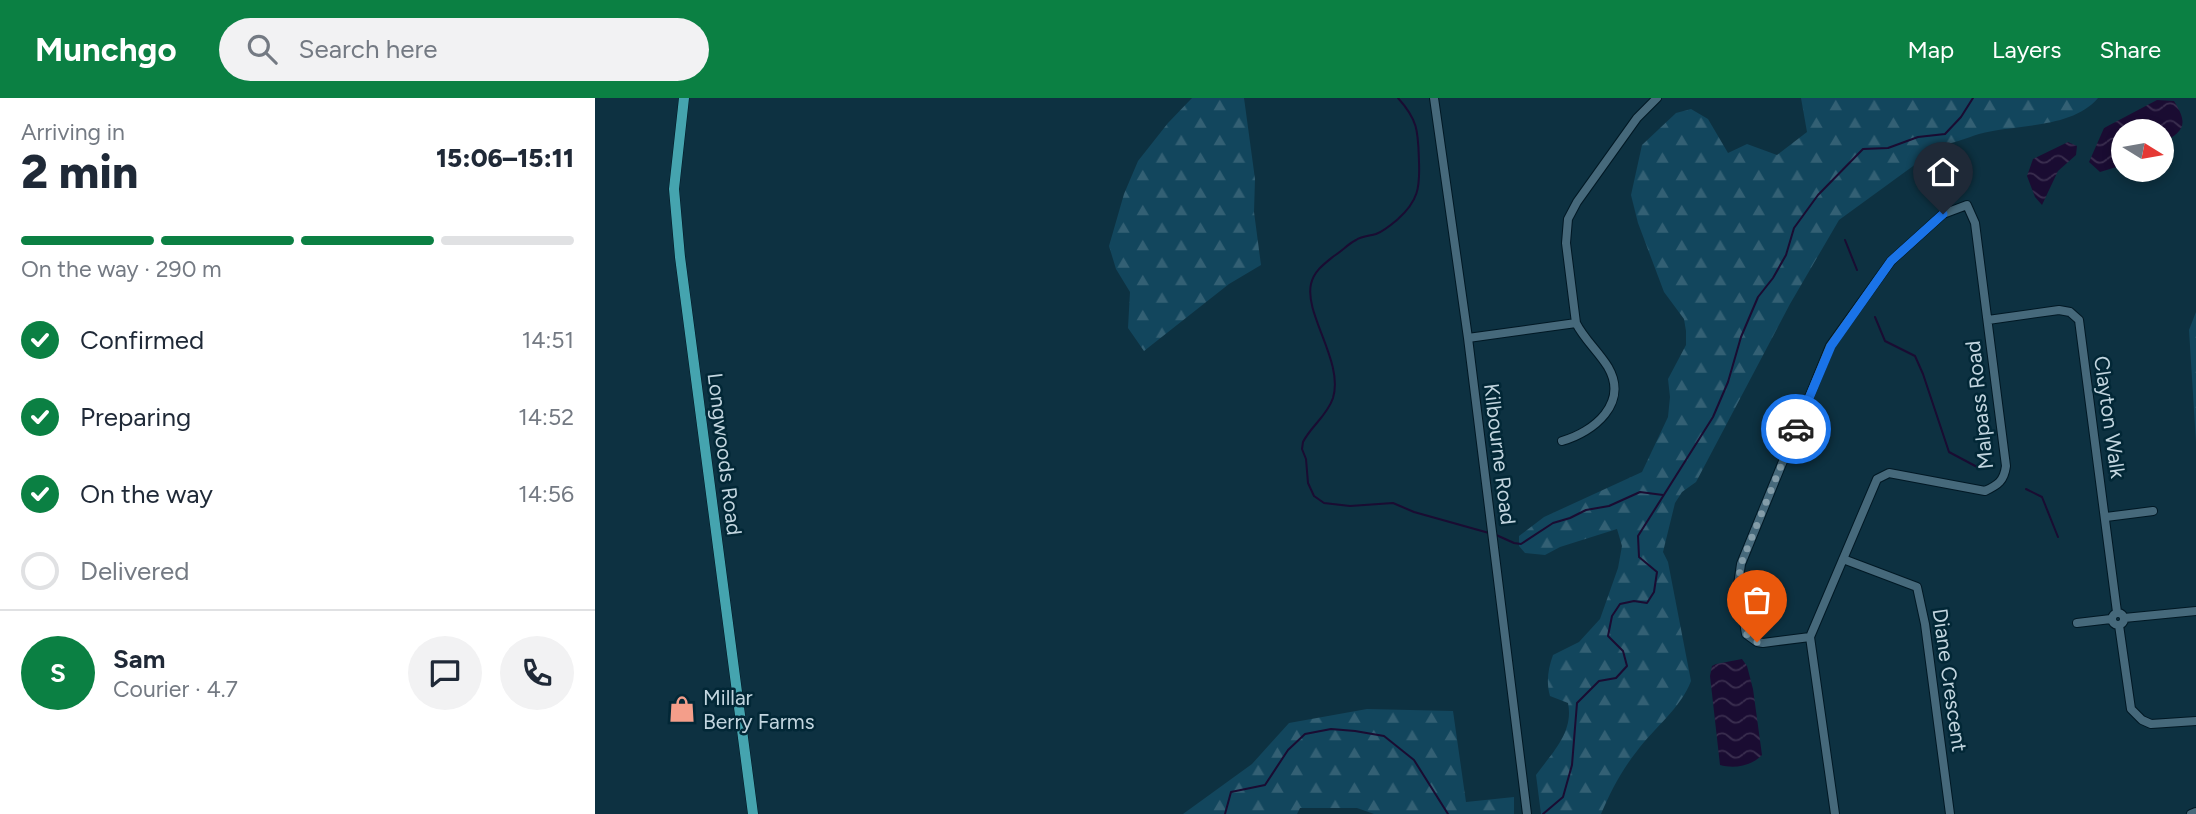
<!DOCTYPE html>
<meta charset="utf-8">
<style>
:root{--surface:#fff;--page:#f2f2f3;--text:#1f2937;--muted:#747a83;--line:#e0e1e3;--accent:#0b8043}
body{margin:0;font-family:Figtree,sans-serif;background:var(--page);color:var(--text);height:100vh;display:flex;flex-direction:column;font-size:26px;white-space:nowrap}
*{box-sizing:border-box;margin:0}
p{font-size:23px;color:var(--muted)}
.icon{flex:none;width:38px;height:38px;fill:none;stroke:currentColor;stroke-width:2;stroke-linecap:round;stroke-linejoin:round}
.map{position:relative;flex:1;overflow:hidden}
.sheet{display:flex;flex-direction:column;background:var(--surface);width:595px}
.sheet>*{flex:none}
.needle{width:46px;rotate:101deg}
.tools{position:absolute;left:1516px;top:21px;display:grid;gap:14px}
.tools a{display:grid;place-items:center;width:63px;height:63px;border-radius:50%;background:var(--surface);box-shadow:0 4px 10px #0003;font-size:35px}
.pin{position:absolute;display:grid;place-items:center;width:60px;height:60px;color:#fff;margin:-72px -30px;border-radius:50% 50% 50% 0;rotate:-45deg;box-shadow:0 0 7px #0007}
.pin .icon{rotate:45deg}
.courier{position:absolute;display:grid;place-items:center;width:70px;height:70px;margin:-35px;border:5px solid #1a73e8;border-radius:50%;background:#fff;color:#222;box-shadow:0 2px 9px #0007}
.headline em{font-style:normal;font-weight:800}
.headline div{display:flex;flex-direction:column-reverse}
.headline{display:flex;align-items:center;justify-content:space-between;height:119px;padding:0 21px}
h1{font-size:46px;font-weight:800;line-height:52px}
.bar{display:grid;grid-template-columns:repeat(4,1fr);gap:10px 7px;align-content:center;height:84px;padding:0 21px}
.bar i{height:9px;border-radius:5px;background:var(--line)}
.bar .on{background:var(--accent)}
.bar p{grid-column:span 4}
.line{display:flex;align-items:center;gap:18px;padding:0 21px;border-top:2px solid var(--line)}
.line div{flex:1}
.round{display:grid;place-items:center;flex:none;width:74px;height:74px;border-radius:37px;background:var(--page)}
ol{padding:0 21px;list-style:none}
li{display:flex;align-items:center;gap:21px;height:77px}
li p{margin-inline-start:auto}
li .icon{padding:7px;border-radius:50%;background:var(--accent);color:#fff;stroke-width:4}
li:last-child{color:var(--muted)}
li i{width:38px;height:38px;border:4px solid var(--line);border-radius:50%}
header{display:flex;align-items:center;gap:42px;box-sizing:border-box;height:98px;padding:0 35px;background:var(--accent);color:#fff}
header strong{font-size:33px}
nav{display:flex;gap:38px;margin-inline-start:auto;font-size:24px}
.search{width:490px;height:63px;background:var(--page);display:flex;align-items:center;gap:18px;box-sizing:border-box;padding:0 24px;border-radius:38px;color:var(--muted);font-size:26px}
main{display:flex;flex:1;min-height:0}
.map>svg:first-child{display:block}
.forest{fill:url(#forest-firs)}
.water{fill:url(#water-waves)}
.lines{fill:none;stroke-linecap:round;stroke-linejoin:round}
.stream{stroke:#1a0c32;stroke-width:2}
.minor-casing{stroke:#001824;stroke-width:10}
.major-casing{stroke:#001824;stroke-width:11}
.minor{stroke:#46697b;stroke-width:8}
.major{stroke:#45a4af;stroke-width:10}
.done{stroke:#839ca8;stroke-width:7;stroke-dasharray:0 12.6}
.route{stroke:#1a73e8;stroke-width:9}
.labels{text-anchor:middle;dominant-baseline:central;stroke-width:5;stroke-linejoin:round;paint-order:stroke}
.street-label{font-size:21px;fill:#c2d5df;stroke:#022736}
.poi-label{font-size:21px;fill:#c2d5df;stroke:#022736;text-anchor:start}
</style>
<header>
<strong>Munchgo</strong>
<div class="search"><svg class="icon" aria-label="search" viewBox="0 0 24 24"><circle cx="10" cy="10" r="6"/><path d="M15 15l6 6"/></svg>Search here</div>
<nav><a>Map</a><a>Layers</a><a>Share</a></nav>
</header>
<main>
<section class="sheet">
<div class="headline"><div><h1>2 min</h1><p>Arriving in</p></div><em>15:06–15:11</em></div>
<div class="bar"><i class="on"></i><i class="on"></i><i class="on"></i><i></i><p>On the way · 290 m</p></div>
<ol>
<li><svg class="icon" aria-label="check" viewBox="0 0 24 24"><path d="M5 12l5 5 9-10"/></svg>Confirmed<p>14:51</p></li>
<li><svg class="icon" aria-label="check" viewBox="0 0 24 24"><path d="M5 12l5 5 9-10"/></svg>Preparing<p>14:52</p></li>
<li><svg class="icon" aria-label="check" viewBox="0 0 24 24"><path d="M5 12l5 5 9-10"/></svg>On the way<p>14:56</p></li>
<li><i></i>Delivered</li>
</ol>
<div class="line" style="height:126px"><b class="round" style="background:var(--accent);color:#fff">S</b><div><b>Sam</b><p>Courier · 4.7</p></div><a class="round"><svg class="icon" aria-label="chat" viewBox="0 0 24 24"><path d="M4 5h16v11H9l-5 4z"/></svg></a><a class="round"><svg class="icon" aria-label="phone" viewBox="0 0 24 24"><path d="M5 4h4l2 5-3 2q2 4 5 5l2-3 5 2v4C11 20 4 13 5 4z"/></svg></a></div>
</section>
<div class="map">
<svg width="1601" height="716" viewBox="0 0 1601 716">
<defs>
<pattern id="forest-firs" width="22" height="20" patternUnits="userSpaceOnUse" patternTransform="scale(1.75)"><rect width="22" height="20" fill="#12465d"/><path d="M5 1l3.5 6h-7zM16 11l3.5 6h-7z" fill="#336074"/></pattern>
<pattern id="water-waves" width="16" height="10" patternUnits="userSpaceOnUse" patternTransform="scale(1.75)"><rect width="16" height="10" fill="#1a0c32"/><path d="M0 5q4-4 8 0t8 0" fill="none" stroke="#3a2e4f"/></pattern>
</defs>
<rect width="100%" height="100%" fill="#0d3141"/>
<!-- forest -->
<path class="forest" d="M 597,0 L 649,0 L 660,81 L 659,114 L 666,167 L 634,186 L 549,253 L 533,230 L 535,194 L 521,171 L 514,148 L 529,96 L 543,63 L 573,25 Z
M 1206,0 L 1503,0 C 1477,31 1420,26 1384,36 C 1371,40 1360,45 1347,47 L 1244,122 L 1195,206 L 1101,384 L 1087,394 L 1080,405 L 1068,454 L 1073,464 L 1096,583 C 1086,610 1059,630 1042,653 C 1026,673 1016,693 1006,716 L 946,716 L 941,677 C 957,655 979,634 973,605 L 955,598 C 951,584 953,571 958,557 L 984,544 L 1005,521 L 1023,470 L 1027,448 L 1022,431 L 965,449 L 950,457 L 930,455 L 924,448 L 924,438 L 949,419 L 1047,374 L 1073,319 L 1075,299 L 1073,281 L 1091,247 L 1091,233 L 1089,221 L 1069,194 L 1043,125 L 1036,97 L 1047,47 L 1081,15 L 1096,11 L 1113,21 L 1133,55 L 1152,46 L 1182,57 L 1212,34 Z
M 1601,214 L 1601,344 L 1594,232 Z
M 772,611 L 858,613 L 871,704 L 919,699 L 919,716 L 779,716 L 762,710 L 705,710 L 702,716 L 588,716 L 657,666 L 694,625 Z"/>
<!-- water -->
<path class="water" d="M 1562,2 L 1579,3 C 1594,27 1589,33 1566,46 L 1566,33 L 1528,33 L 1528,67 L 1505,74 L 1494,64 L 1509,30 Z
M 1473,44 L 1482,48 L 1481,57 L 1463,73 L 1447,107 L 1440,99 L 1432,78 L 1438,61 Z
M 1147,561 L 1152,568 L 1158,591 L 1167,657 C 1157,668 1139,671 1125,667 L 1115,578 L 1117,568 L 1121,566 Z"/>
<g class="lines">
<!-- stream -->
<path class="stream" d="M 803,0 C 824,23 823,35 824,64 C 825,90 823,103 803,121 C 797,126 789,133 781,136 C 774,138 767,138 761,142 C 753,146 747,153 739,158 C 729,166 719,173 716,186 C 709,216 749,264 738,300 C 732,318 716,328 708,344 L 707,351 L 711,361 L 713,385 L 719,398 L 729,405 L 755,408 L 798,405 L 819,414 L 894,435
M 1250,142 L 1262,172
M 1280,219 L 1290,243 L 1320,258 L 1328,276 L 1354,354 L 1384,370
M 1431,391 L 1447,399 L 1463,439
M 899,436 L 919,445 L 926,446 L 958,425 L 975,420 L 991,412 L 1014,408 L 1045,394 L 1068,397
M 630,716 L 636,694 L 670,687 L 693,652 L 710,636 L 736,631 L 760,633 L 789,638 L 819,662 L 853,716
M 948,716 L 968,699 L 977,667 L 982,605 L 1004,583 L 1021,580 L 1032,568 L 1028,553 L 1013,538 L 1017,518 L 1025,506 L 1039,503 L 1052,505 L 1059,494 L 1062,474 L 1044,459 L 1043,438 L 1118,319 L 1133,284 L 1146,239 L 1163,199 L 1178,180 L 1191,157 L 1199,130 L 1223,97 L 1268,51 L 1293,50 L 1323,39 L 1350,36 L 1366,19 L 1378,0"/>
<defs>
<path id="minor" d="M 839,0 L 873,240 L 932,716
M 1393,222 L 1464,212 L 1475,214 L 1484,222 L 1522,514
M 981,225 L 971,145 L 973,121 L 982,104 L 1042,20 L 1062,0
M 873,240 L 981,225 C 989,241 1003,253 1013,269 C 1034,305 999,334 967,343
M 1511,419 L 1558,413
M 1248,461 L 1322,489 L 1330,526 L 1355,716
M1517 521a6 6 0 1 1 12 0a6 6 0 1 1-12 0Z
M 1529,520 L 1601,513
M 1482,525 L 1516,521
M 1524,527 L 1536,611 L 1547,622 L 1556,626 L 1601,623
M 1215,539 L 1168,545 L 1162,544 L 1151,536 L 1143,487 L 1146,466 L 1235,248 L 1296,163 L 1348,116 L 1372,107 L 1380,125 L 1411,368 C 1409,383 1403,387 1390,393 L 1294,375 L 1282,381 L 1215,539 L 1240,716
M 1596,716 L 1601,714"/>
<path id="major" d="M 89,0 L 79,91 L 85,159 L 158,716"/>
</defs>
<!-- minor casing -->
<use href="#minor" class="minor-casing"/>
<!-- major casing -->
<use href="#major" class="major-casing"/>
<!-- minor -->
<use href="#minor" class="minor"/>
<!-- major -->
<use href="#major" class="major"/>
</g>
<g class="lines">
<!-- done -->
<path class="done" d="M 1162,544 L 1151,536 L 1143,487 L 1146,466 L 1201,331"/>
<!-- route -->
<path class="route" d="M 1201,331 L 1236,248 L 1296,163 L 1348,116"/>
</g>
<!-- icons -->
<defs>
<symbol id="shop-bare" viewBox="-9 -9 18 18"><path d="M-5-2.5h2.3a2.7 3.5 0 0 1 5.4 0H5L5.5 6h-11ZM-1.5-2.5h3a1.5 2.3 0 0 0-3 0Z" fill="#f49e8a" stroke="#022736" stroke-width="2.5" paint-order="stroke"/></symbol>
</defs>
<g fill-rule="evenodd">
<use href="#shop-bare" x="68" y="592" width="38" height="38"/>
</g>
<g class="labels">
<!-- street labels -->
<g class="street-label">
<text transform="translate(1384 307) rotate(-96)">Malpass Road</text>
<text transform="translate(1515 319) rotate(82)">Clayton Walk</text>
<text transform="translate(130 356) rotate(83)">Longwoods Road</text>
<text transform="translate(905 356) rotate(83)">Kilbourne Road</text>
<text transform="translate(1355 582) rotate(82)">Diane Crescent</text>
</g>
<!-- poi labels -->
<g class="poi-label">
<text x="108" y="599">Millar<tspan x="108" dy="24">Berry Farms</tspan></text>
</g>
</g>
</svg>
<div class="tools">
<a><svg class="needle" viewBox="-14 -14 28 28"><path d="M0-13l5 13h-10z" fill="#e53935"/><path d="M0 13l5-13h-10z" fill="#747a83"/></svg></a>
</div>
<div class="pin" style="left:1162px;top:544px;background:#ea580c"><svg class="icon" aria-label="bag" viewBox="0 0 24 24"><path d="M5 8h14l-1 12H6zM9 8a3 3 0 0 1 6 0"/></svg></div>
<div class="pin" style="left:1348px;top:116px;background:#1f2937"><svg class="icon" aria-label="home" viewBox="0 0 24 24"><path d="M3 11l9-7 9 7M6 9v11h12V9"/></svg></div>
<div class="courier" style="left:1201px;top:331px"><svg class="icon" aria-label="car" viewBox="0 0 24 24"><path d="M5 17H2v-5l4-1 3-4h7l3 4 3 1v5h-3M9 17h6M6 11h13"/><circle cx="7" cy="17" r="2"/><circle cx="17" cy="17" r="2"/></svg></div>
</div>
</main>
